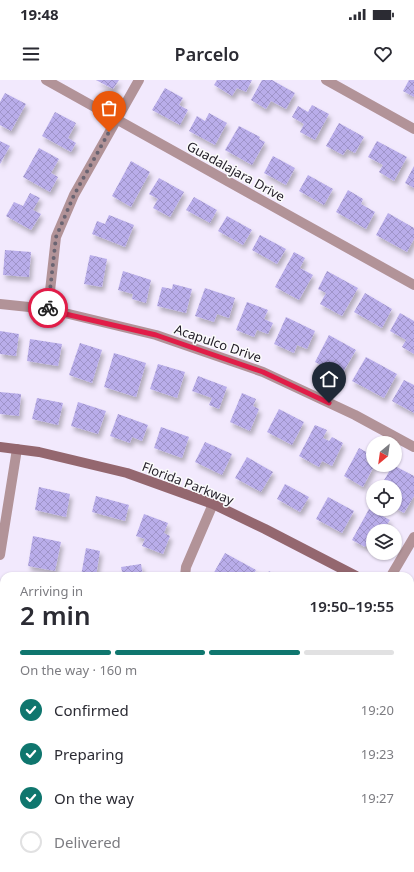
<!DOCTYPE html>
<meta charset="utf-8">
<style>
:root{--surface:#fff;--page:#f2f2f3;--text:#2b2b33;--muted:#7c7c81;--line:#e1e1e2;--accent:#0f766e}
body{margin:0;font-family:"Noto Sans",sans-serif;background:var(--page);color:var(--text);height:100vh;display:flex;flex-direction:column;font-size:15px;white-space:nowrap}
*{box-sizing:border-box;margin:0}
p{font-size:13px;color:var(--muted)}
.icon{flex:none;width:22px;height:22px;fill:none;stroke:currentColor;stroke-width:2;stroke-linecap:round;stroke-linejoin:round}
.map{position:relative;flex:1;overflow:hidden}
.sheet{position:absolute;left:0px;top:492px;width:414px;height:300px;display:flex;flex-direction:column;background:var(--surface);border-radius:12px 12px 0 0;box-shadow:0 1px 3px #0004}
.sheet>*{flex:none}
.needle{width:26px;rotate:209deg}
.tools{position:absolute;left:366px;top:356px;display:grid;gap:8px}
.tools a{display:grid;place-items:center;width:36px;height:36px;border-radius:50%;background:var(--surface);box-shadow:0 1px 3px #0004;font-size:20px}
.pin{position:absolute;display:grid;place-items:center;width:34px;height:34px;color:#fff;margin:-41px -17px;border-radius:50% 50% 50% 0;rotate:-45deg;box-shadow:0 0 4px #0007}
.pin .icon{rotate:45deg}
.courier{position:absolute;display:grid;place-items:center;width:40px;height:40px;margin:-20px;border:3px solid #e11d48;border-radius:50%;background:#fff;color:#222;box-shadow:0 1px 5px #0007}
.summary em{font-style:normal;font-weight:600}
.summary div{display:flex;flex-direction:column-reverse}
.summary{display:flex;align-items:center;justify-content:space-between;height:68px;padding:0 20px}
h1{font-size:26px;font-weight:600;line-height:30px}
.bar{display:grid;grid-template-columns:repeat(4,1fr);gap:6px 4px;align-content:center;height:48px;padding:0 20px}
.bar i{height:5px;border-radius:3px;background:var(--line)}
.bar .selected{background:var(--accent)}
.bar p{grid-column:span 4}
ol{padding:0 20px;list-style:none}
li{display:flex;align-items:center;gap:12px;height:44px}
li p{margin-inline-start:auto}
li .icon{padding:4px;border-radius:50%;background:var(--accent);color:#fff;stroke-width:4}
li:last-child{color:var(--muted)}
li i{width:22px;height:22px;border:2px solid var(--line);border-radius:50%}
.status{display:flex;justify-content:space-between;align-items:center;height:28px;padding:0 20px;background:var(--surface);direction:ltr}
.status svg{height:11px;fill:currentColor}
header{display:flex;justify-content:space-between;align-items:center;height:52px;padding:0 20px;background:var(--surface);font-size:18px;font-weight:600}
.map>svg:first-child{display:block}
.water{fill:url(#water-waves)}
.building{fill:url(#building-cross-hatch);filter:url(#shadow)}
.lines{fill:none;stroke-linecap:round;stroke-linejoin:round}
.street{stroke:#b29398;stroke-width:10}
.secondary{stroke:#94676f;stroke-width:10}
.done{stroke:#6a6472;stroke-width:4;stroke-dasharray:0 7.2}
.route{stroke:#e11d48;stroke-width:5}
.labels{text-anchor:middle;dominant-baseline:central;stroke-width:3;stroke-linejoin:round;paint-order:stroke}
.street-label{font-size:13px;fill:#211c27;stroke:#fbfbfb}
</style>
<div class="status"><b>19:48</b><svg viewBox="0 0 49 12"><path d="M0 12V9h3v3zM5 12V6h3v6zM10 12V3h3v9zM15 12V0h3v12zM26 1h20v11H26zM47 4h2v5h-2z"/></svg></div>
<header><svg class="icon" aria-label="menu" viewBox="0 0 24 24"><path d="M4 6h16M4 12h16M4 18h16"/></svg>Parcelo<svg class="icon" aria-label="heart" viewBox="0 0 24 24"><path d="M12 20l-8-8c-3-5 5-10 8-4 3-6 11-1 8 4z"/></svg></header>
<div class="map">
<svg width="414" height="792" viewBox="0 0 414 792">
<defs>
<pattern id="water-waves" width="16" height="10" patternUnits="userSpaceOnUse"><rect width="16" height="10" fill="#88b5e7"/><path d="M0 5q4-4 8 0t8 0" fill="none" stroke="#759bc6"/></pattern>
<pattern id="building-cross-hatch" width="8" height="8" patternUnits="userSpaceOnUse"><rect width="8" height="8" fill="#b9adea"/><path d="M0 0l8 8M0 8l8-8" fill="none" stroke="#9f94c9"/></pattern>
<filter id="shadow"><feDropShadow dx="2.5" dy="4.5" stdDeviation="2" flood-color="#0004"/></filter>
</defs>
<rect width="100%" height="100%" fill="#f2e9fd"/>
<!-- water -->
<path class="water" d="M 0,620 L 4,620 L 4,720 L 0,727 Z"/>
<!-- building -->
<path class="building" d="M 96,0 L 119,0 L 113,9 Z
M 217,0 L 252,0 L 246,12 L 237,8 L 232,16 L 214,5 Z
M 262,0 L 272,0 L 295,13 L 286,29 L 271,21 L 266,29 L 251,20 Z
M 409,0 L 414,0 L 414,17 L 403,11 Z
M 165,8 L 183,18 L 179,25 L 188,30 L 180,45 L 152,30 Z
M 5,13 L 26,24 L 11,51 L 0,45 L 0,22 Z
M 312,25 L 329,34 L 315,60 L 300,52 L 304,44 L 292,37 L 298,26 L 308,32 Z
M 55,32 L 76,43 L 68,58 L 76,63 L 71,72 L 42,56 Z
M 209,33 L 227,43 L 215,65 L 189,51 L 197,36 L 205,41 Z
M 339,43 L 364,57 L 355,73 L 347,69 L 343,75 L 326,66 Z
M 239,46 L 260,57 L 259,59 L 265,62 L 252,85 L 225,70 Z
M 0,61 L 10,66 L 0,84 Z
M 377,61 L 407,77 L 394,101 L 379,92 L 383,85 L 368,77 Z
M 39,68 L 59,79 L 51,93 L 58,97 L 50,112 L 23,97 Z
M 273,76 L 295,88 L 286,105 L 264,93 Z
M 131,81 L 150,92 L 131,127 L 112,116 Z
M 414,86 L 414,108 L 405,103 Z
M 308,95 L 333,109 L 324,125 L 299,111 Z
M 159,98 L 184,112 L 170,137 L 153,128 L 158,119 L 149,114 Z
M 348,110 L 363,119 L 361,124 L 375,132 L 366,149 L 336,132 Z
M 30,113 L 40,118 L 33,130 L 41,134 L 31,150 L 6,136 L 14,122 L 23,126 Z
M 194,117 L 217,130 L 210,143 L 186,130 Z
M 388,133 L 414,148 L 414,159 L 407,172 L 376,155 Z
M 109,135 L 134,145 L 125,167 L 92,154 L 97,141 L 105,144 Z
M 227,136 L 252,150 L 243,165 L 218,151 Z
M 260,155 L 286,169 L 277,184 L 252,170 Z
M 5,170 L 31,172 L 29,197 L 3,195 Z
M 294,172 L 305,178 L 300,188 L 313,195 L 299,220 L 275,207 Z
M 90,175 L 107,179 L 102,207 L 84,204 Z
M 123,191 L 151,200 L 146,223 L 132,219 L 133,214 L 118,210 Z
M 327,191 L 358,208 L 342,236 L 320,224 L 326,213 L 318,209 Z
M 173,204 L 192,209 L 186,233 L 157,226 L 162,207 L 172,209 Z
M 205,208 L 235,218 L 229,238 L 217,234 L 214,242 L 195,236 Z
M 365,213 L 392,229 L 382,248 L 354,232 Z
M 247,222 L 268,230 L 264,239 L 273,243 L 268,254 L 257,250 L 254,257 L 236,250 Z
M 400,233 L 414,241 L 414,274 L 402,267 L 406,260 L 390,251 Z
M 286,237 L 315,251 L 307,269 L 297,265 L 294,273 L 274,264 Z
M 0,251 L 19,254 L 16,276 L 0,274 Z
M 329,255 L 356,270 L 341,296 L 315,282 Z
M 30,259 L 62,264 L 58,286 L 27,281 Z
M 80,263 L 102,270 L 92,303 L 69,295 Z
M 114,273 L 146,283 L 136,317 L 104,307 Z
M 366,277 L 397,294 L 384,318 L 352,301 Z
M 158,284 L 185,292 L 177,318 L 150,309 Z
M 198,296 L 227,307 L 219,329 L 209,325 L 212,318 L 192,311 Z
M 404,300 L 414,305 L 414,333 L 392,321 Z
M 0,312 L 21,314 L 19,336 L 0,334 Z
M 242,313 L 256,319 L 253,326 L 259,329 L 250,351 L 230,342 Z
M 37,318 L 63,323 L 58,345 L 32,339 Z
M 78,322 L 106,331 L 98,354 L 71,346 Z
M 279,329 L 304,342 L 292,365 L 267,352 Z
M 118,334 L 148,345 L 142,361 L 132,357 L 130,363 L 110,356 Z
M 315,345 L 327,350 L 323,358 L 329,361 L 332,357 L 343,363 L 332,386 L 322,381 L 319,387 L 299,376 Z
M 161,347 L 189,357 L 182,378 L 154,368 Z
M 205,362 L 232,374 L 222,395 L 195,382 Z
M 359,368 L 370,374 L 366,381 L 374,386 L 363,407 L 344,396 Z
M 247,377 L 273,392 L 261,412 L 235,398 Z
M 393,385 L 414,396 L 414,416 L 404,433 L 395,428 L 395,407 L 380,407 Z
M 285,404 L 309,417 L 300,432 L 277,419 Z
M 39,407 L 70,414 L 66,437 L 35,430 Z
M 96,416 L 129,425 L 125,441 L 92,432 Z
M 328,417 L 354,431 L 342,453 L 316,439 Z
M 369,429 L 390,440 L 383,451 L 373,451 L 373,461 L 370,459 L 365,467 L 352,460 Z
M 144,434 L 168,443 L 164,453 L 170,456 L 163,474 L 142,466 L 145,459 L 136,456 Z
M 33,456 L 61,462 L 55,491 L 28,486 Z
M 86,468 L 100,471 L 96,496 L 81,496 Z
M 225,473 L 256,490 L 252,496 L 212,496 Z
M 141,484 L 143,496 L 123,496 L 121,487 Z
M 269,491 L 278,496 L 267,496 Z
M 4,553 L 4,582 L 0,583 L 0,554 Z
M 410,563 L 414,565 L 414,568 L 410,575 Z
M 410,623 L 414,626 L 414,659 L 410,657 Z
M 410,722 L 414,724 L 414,746 L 410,744 Z
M 4,765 L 4,783 L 0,781 L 0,772 Z
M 13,788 L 23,788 L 21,792 Z
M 108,788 L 129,788 L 127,792 L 106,792 Z
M 169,788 L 198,788 L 196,792 L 166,792 Z
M 360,788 L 400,788 L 397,792 L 367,792 Z"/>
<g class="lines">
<!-- street -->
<path class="street" d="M 46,0 L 414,205
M 326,0 L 414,49
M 0,224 L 48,229 L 156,255 L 263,292 L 355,335 L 414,367
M 48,229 L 56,157 L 74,115 L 139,0
M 0,475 L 17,369
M 185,496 L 186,487 L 213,424
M 391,496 L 414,457
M 410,689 L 414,691
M 302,788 L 309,792
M 73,792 L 73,788
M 227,792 L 229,788"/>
<!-- secondary -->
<path class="secondary" d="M 0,367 L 39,372 L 127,393 L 213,424 L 265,449 L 356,496
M 410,525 L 414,528"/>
</g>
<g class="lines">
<!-- done -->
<path class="done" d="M 48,228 L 56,157 L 74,115 L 109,52"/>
<!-- route -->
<path class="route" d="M 48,228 L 48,230 L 156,255 L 263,292 L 329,323"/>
</g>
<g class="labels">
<!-- street labels -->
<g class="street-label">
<text transform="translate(236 91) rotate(29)">Guadalajara Drive</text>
<text transform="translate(218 263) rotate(19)">Acapulco Drive</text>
<text transform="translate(188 403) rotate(21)">Florida Parkway</text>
</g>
</g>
</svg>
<div class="tools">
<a><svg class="needle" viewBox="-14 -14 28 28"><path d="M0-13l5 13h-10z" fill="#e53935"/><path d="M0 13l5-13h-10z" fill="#7c7c81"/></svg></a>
<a><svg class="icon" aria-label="locate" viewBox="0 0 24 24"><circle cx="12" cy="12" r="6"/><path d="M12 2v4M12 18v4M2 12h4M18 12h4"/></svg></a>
<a><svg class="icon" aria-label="layers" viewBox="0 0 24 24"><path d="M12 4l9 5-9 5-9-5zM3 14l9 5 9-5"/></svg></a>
</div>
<div class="pin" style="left:109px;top:52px;background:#ea580c"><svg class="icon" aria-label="bag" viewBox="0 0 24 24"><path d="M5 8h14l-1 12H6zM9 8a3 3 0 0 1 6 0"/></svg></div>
<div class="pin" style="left:329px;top:323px;background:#1f2937"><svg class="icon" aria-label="home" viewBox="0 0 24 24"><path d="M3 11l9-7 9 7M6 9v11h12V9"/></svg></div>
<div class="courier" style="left:48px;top:228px"><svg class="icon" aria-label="bike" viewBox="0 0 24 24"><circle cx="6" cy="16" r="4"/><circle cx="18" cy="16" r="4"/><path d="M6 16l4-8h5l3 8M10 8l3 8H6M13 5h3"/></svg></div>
<section class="sheet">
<div class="summary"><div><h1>2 min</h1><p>Arriving in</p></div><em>19:50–19:55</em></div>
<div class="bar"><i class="selected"></i><i class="selected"></i><i class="selected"></i><i></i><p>On the way · 160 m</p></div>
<ol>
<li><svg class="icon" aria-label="check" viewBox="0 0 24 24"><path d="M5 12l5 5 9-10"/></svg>Confirmed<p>19:20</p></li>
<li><svg class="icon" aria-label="check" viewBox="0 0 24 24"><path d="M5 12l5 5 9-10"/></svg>Preparing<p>19:23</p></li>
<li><svg class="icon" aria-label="check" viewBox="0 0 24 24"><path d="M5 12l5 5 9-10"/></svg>On the way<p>19:27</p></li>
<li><i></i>Delivered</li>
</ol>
</section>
</div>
